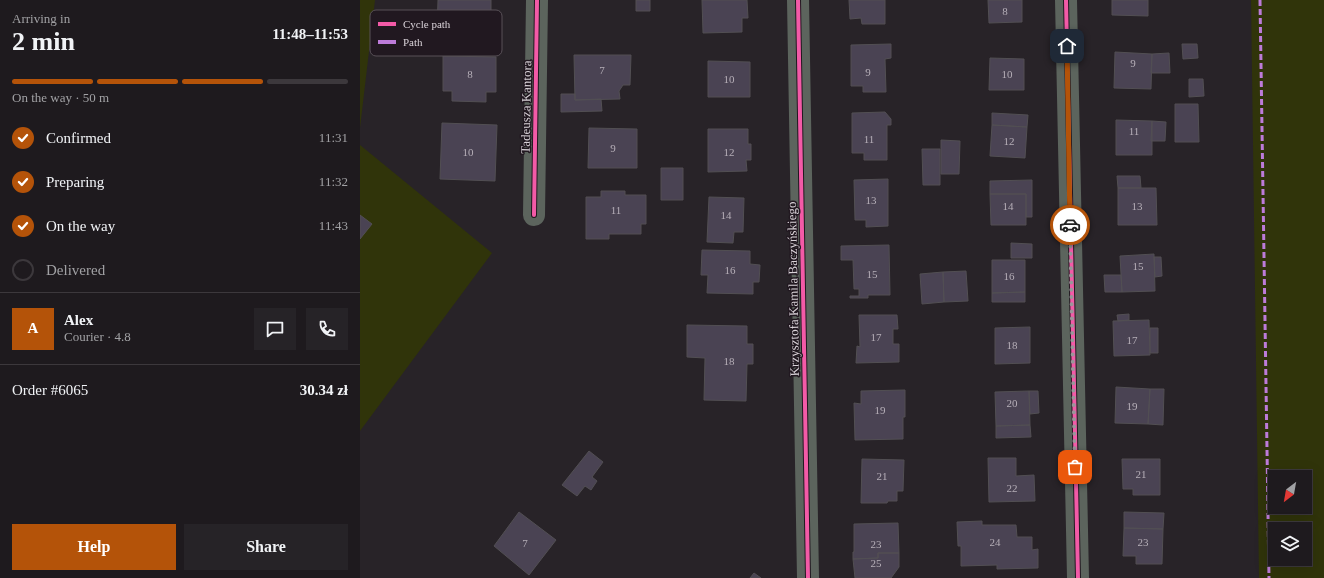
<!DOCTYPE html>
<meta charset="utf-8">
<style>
:root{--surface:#1e1a1e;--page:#262327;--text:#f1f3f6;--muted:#a1a1a4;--line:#3c383c;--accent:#b45309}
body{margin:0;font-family:"Times New Roman",serif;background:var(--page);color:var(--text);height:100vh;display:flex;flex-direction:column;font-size:15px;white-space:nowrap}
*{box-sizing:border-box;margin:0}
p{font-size:13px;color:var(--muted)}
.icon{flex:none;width:22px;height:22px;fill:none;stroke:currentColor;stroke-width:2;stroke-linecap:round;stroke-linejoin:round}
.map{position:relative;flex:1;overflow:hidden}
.details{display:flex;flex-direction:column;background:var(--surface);width:360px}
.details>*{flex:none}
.needle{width:26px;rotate:211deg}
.tools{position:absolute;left:908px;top:470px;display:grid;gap:8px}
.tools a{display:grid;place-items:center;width:44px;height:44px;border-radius:0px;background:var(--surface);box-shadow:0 4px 16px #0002,0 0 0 1px var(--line);font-size:20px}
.pin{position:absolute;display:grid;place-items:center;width:34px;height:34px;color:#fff;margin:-17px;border-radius:8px;box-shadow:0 2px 6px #0006}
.courier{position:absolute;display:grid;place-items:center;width:40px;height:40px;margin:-20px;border:3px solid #b45309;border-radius:50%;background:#fff;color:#222;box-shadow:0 1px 5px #0007}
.overview em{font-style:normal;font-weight:700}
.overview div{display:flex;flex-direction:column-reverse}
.overview{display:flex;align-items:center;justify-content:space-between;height:68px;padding:0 12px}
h1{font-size:26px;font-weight:700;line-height:30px}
.bar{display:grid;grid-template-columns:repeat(4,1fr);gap:6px 4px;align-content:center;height:48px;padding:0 12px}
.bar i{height:5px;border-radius:3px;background:var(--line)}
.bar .on{background:var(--accent)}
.bar p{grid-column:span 4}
.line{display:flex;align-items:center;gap:10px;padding:0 12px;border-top:1px solid var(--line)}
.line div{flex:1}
.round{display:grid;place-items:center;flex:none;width:42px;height:42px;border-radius:0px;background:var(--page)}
ol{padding:0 12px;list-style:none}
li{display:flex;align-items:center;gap:12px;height:44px}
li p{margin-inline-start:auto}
li .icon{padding:4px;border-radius:50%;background:var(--accent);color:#fff;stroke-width:4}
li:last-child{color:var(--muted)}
li i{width:22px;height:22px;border:2px solid var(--line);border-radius:50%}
.primary-button{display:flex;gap:8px;margin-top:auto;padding:8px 12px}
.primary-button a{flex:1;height:46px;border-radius:0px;background:var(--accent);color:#fff;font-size:16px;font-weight:700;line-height:46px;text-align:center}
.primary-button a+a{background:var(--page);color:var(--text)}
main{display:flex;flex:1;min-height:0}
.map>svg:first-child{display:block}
.green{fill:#30340a;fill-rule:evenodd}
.building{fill:#4a4353;stroke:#524f53}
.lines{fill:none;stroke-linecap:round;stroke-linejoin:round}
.street{stroke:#5c645d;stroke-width:22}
.quiet{stroke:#bd7bd9;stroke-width:3;stroke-dasharray:6 3;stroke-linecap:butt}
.cycleway-casing{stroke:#211820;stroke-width:6}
.cycleway{stroke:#f35aa7;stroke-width:4}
.done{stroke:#9b959a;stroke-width:4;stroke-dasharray:0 7.2}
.route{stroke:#b45309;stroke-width:5}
.labels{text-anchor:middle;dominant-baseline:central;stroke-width:3;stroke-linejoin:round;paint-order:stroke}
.number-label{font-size:11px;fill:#b5aeb7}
.street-label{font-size:13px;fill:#d9d2d8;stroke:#211820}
.key{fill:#211820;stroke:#585057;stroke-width:1}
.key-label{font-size:11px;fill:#d9d2d8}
</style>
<main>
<section class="details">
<div class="overview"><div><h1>2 min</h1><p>Arriving in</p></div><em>11:48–11:53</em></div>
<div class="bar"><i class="on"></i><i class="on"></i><i class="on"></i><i></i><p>On the way · 50 m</p></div>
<ol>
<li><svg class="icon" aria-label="check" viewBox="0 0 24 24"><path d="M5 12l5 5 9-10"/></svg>Confirmed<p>11:31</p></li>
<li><svg class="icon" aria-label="check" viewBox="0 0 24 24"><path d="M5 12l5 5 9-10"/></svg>Preparing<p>11:32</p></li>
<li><svg class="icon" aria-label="check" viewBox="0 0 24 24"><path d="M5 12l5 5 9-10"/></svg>On the way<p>11:43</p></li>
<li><i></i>Delivered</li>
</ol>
<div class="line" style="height:72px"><b class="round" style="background:var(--accent);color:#fff">A</b><div><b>Alex</b><p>Courier · 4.8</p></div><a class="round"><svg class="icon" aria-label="chat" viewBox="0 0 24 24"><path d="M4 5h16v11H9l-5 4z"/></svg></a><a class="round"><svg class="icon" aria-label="phone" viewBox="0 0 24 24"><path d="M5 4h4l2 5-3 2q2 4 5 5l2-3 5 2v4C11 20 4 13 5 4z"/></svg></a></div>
<div class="line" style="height:52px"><div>Order #6065</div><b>30.34 zł</b></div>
<div class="primary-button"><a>Help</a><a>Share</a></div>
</section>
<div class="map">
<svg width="964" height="578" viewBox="0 0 964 578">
<rect width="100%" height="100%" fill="#282328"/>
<!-- green -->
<path class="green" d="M 0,0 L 15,0 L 0,128 Z
M 891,0 L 964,0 L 964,578 L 899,578 ZM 915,477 L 945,477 L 945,507 L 915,507 ZM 915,529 L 945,529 L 945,559 L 915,559 Z
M 0,145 L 132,253 L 0,431 Z"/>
<!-- building -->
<path class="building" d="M 78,0 L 131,0 L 131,32 L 77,32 Z
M 276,0 L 290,0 L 290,11 L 276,11 Z
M 342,0 L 387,0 L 388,18 L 382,18 L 382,32 L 343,33 Z
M 489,0 L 525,0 L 525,24 L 502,24 L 501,18 L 490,19 Z
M 628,0 L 662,0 L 662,22 L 629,23 Z
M 752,0 L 788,0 L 788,16 L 752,15 Z
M 531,44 L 531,58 L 525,59 L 526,92 L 503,92 L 503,86 L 491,86 L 491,45 Z
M 822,44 L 837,44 L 838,58 L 823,59 Z
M 755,52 L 792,54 L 791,89 L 754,88 Z
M 809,53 L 810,73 L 791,73 L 792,54 Z
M 214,55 L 271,55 L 270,85 L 263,85 L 259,91 L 260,99 L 215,100 Z
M 83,56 L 136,57 L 136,92 L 126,92 L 126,102 L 92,101 L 92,91 L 83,91 Z
M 630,58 L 664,59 L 664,90 L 629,90 Z
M 348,61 L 390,62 L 390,97 L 348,97 Z
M 829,79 L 843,79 L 844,96 L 829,97 Z
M 201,94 L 215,94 L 215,100 L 241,99 L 242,111 L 201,112 Z
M 815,104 L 838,104 L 839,142 L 815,142 Z
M 525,112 L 531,119 L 531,125 L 527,125 L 527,160 L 504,160 L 504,153 L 492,153 L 492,113 Z
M 632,113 L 668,115 L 667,127 L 632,125 Z
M 756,120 L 792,121 L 792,155 L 756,155 Z
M 792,121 L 806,122 L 805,141 L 791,141 Z
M 82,123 L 137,125 L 135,181 L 80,179 Z
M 632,125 L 667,127 L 665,158 L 630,156 Z
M 229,128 L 277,129 L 277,168 L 228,168 Z
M 348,129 L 388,129 L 388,144 L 391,144 L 391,160 L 386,160 L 387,171 L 348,172 Z
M 581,140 L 600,141 L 599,174 L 581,174 Z
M 562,149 L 580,149 L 580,185 L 563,185 Z
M 301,168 L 323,168 L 323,200 L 301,200 Z
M 757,176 L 780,176 L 781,188 L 758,188 Z
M 528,179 L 528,226 L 506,227 L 506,220 L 495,220 L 494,180 Z
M 672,180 L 672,217 L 666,217 L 666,194 L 630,194 L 630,181 Z
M 758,188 L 796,188 L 797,225 L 758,225 Z
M 241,191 L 265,191 L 265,195 L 286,195 L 286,224 L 281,224 L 281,234 L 249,234 L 249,239 L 226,239 L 226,197 L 241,197 Z
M 630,194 L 666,194 L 666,225 L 631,225 Z
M 349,197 L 384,198 L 383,232 L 374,232 L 373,243 L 347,242 Z
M 0,215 L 12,224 L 0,239 Z
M 651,243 L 672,244 L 672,258 L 651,258 Z
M 529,245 L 530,295 L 508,295 L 508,298 L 490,298 L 490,296 L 499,296 L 499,289 L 494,289 L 493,260 L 481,260 L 481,246 Z
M 342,250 L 390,251 L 390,264 L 400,265 L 399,282 L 393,282 L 393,294 L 347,293 L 348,275 L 341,275 Z
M 794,254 L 795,291 L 762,292 L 760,256 Z
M 794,257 L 801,257 L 802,276 L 795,277 Z
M 632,260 L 665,260 L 665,292 L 632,293 Z
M 606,271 L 608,301 L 584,302 L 583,272 Z
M 583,272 L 584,302 L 562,304 L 560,274 Z
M 744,275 L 761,275 L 762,292 L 745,292 Z
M 665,292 L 665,302 L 632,302 L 632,293 Z
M 769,314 L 769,320 L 758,321 L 757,315 Z
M 499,315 L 537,315 L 538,329 L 533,329 L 533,344 L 539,344 L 539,362 L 496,363 L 497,346 L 500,347 Z
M 789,320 L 790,355 L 754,356 L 753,321 Z
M 327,325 L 387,326 L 387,344 L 393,344 L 393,364 L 387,364 L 386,401 L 344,400 L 345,358 L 327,357 Z
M 670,327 L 670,363 L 635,364 L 635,328 Z
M 790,328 L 798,328 L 798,353 L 790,353 Z
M 756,387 L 790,389 L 788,424 L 755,423 Z
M 790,389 L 804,389 L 803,425 L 788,424 Z
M 545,390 L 545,417 L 543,417 L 543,439 L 495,440 L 494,403 L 501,404 L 501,391 Z
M 669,391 L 670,425 L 636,426 L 635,392 Z
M 669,391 L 678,391 L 679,413 L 670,414 Z
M 670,425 L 671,437 L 636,438 L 636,426 Z
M 229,451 L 243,462 L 232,477 L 237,481 L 231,490 L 225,486 L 217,496 L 202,485 Z
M 628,458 L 656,458 L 656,476 L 674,475 L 675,501 L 629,502 Z
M 502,459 L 544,460 L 543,491 L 537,491 L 537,501 L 528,501 L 527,503 L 501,503 Z
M 762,459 L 800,459 L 800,495 L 773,495 L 773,489 L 763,489 Z
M 159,512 L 196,540 L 169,575 L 134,546 Z
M 764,512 L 804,513 L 803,529 L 764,528 Z
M 622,521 L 622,525 L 656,525 L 657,537 L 672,537 L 672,550 L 678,549 L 678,568 L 637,569 L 637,565 L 601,566 L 601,546 L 598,546 L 597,522 Z
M 538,523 L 539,553 L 518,553 L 518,558 L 493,559 L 493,552 L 494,552 L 494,524 Z
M 764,528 L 803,529 L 802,564 L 776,564 L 776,556 L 763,556 Z
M 518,553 L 539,553 L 539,567 L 531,578 L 495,578 L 493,559 L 518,558 Z
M 394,573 L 401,578 L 390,578 Z"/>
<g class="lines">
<!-- street -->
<path class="street" d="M 438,0 L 448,578
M 706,0 L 718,578
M 174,215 L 177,0"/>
<!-- quiet -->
<path class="quiet" d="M 900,0 L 909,578"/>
<defs>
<path id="cycleway" d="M 438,0 L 448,578
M 706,0 L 718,578
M 174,215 L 177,0"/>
</defs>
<!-- cycleway casing -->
<use href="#cycleway" class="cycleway-casing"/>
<!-- cycleway -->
<use href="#cycleway" class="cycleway"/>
</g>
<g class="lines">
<!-- done -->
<path class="done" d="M 710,225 L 715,467"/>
<!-- route -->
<path class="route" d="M 707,46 L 710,225"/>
</g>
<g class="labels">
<!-- number labels -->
<g class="number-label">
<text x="645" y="11">8</text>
<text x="773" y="63">9</text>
<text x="242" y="70">7</text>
<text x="508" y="72">9</text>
<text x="110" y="74">8</text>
<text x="647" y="74">10</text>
<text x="369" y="79">10</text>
<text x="774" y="131">11</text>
<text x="509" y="139">11</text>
<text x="649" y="141">12</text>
<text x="253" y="148">9</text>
<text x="108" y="152">10</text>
<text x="369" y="152">12</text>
<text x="511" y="200">13</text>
<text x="648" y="206">14</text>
<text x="777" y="206">13</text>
<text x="256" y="210">11</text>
<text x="366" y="215">14</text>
<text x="778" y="266">15</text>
<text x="370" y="270">16</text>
<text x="512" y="274">15</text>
<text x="649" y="276">16</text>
<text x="516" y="337">17</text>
<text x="772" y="340">17</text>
<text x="652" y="345">18</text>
<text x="369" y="361">18</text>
<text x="652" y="403">20</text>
<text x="772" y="406">19</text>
<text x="520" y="410">19</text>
<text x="781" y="474">21</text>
<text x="522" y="476">21</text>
<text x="652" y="488">22</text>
<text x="635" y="542">24</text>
<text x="783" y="542">23</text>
<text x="165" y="543">7</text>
<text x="516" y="544">23</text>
<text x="516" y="563">25</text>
</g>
<!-- street labels -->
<g class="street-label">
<text transform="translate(166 107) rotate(-89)">Tadeusza Kantora</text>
<text transform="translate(433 289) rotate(-91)">Krzysztofa Kamila Baczyńskiego</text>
</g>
</g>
<!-- legend -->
<rect x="10" y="10" width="132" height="46" rx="6" class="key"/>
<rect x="18" y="22" width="18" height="4" fill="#f35aa7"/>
<rect x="18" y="40" width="18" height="4" fill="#bd7bd9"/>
<g class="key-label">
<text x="43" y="28">Cycle path</text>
<text x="43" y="46">Path</text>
</g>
</svg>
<div class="tools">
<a><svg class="needle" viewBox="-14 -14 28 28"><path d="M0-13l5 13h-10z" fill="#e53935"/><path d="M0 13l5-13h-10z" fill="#a1a1a4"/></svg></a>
<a><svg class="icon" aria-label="layers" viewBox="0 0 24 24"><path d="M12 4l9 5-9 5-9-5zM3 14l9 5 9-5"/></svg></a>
</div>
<div class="pin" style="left:715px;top:467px;background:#ea580c"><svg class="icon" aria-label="bag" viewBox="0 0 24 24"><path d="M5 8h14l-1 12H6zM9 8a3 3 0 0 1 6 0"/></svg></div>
<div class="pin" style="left:707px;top:46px;background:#1f2937"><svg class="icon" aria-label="home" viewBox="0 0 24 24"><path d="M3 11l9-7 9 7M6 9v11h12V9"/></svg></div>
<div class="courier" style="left:710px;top:225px"><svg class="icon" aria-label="car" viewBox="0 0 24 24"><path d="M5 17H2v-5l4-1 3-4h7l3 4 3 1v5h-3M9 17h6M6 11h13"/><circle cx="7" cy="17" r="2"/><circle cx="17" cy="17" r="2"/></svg></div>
</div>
</main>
